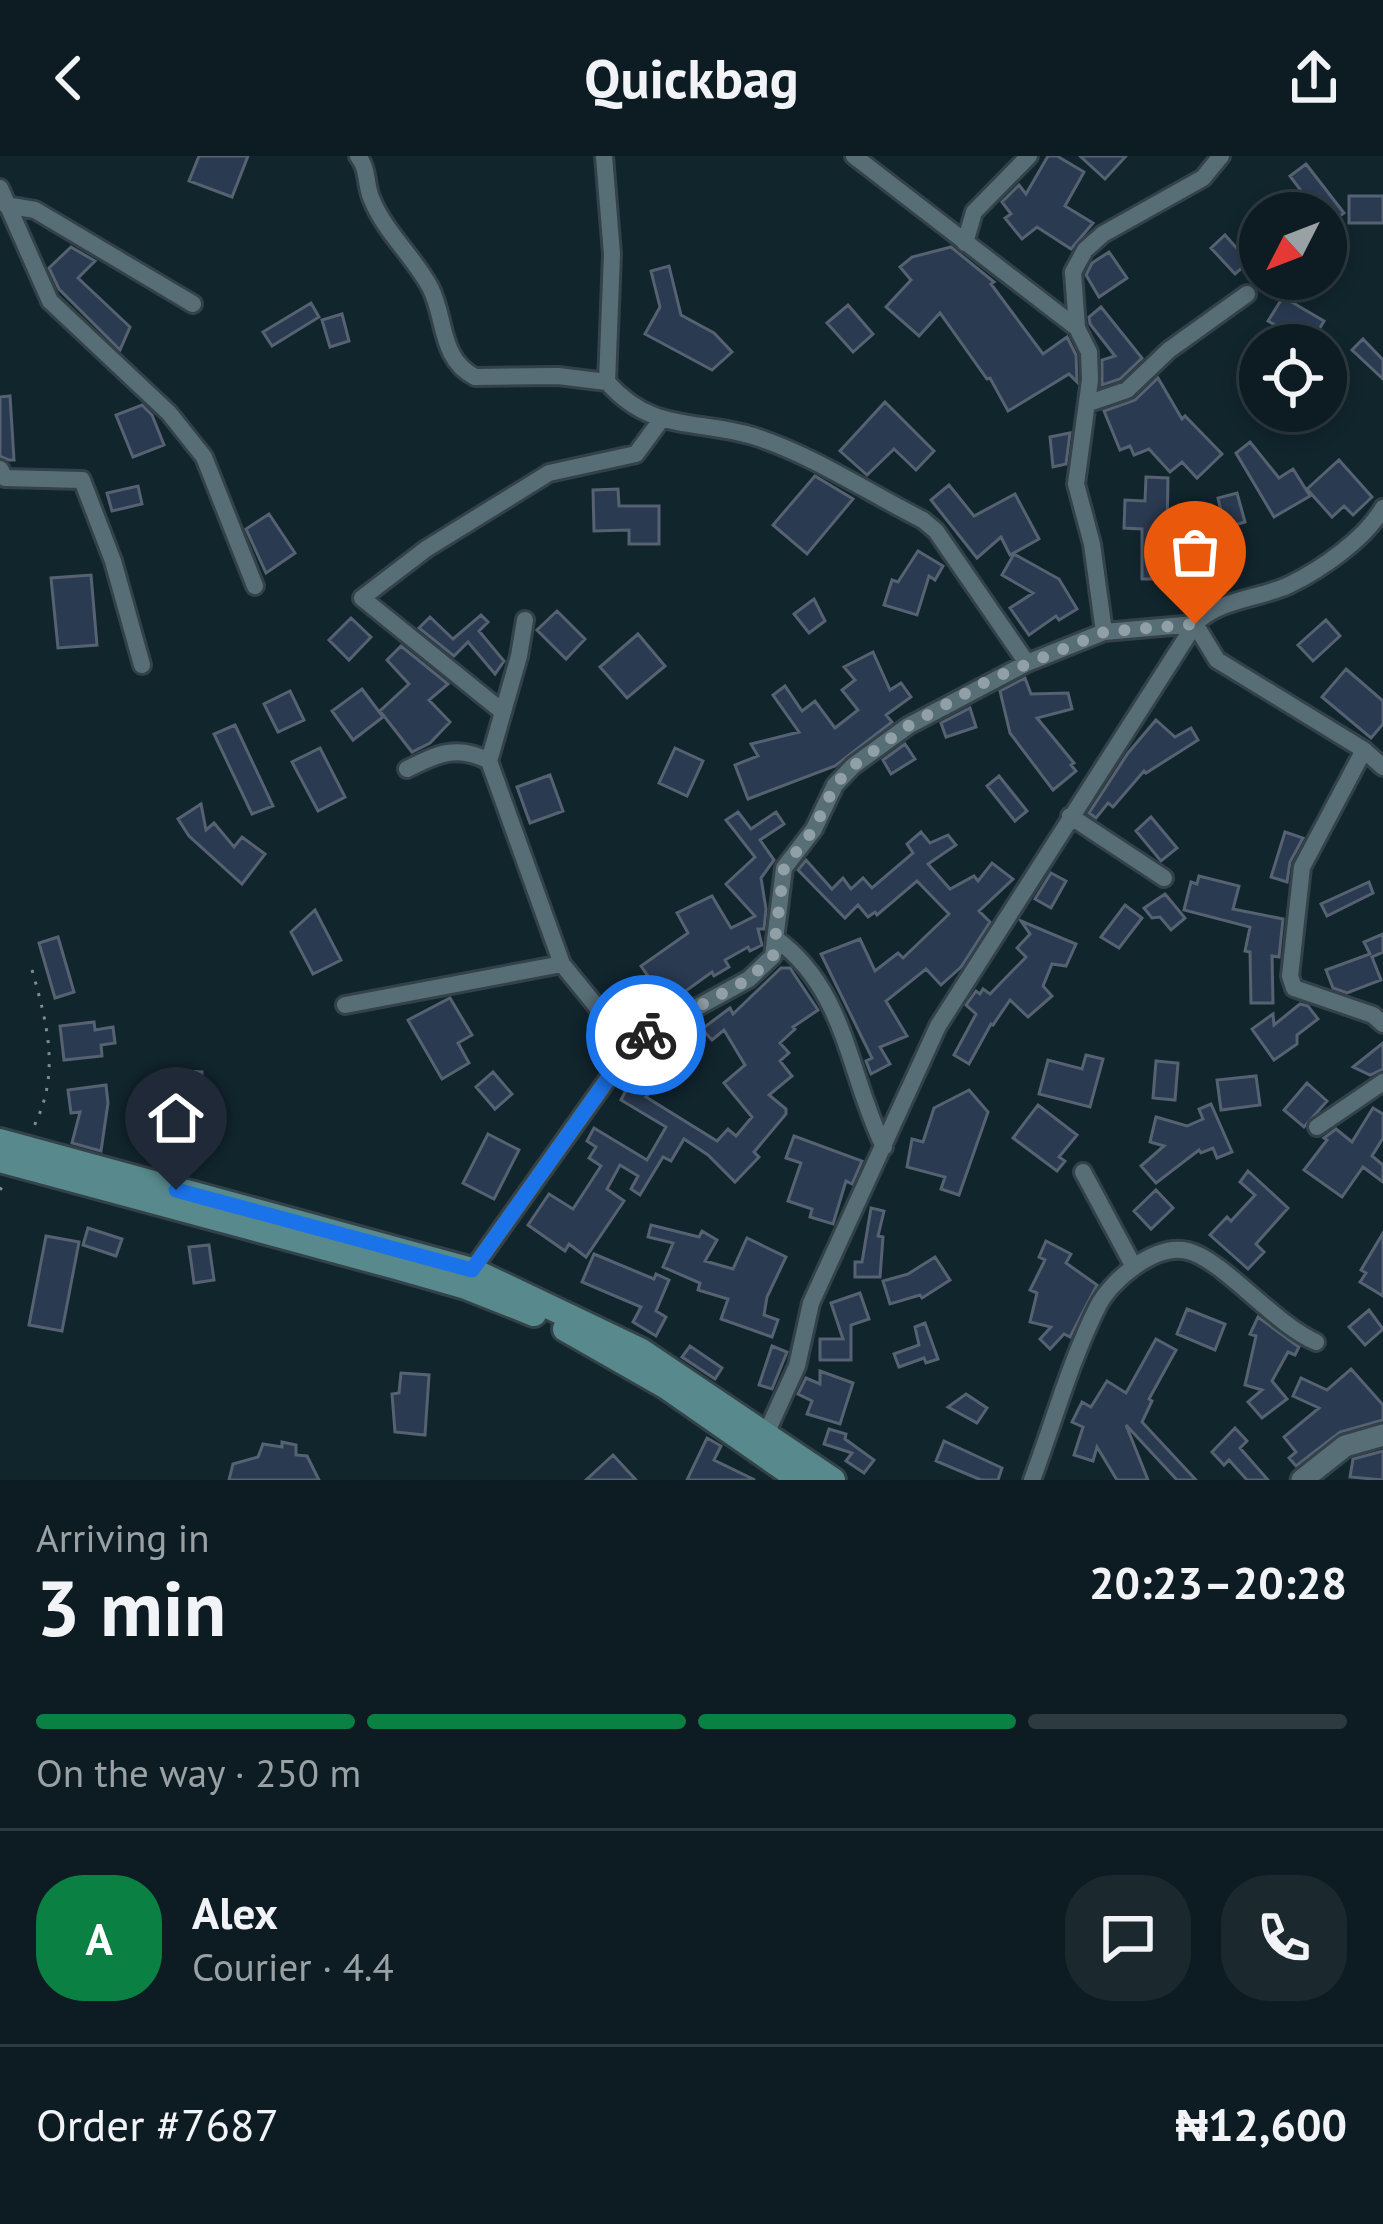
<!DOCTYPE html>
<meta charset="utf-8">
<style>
:root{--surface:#0d1c22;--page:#1b292f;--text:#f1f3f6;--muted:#9aa1a5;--line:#2d3a40;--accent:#0b8043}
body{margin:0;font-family:"PT Sans",sans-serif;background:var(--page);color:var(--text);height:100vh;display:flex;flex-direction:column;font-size:45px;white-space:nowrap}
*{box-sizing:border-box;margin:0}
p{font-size:39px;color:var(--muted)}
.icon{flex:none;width:66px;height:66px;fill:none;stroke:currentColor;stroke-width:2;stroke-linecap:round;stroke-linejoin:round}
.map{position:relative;height:1324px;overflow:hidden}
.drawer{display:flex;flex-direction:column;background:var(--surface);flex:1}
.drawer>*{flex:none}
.needle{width:78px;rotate:228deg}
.controls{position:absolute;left:1239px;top:36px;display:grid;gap:24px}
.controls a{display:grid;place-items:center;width:108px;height:108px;border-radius:50%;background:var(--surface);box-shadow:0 6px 18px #0003,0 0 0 3px var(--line);font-size:60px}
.pin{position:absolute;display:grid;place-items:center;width:102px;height:102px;color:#fff;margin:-123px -51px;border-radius:50% 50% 50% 0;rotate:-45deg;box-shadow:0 0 12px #0007}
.pin .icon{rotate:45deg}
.courier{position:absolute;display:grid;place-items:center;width:120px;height:120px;margin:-60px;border:9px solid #1a73e8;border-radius:50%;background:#fff;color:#222;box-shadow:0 3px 15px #0007}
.headline em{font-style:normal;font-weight:600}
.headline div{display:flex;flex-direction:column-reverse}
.headline{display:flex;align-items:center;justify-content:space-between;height:204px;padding:0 36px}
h1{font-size:78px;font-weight:600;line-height:90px}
.bar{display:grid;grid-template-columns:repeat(4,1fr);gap:18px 12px;align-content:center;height:144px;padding:0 36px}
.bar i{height:15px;border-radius:9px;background:var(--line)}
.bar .current{background:var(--accent)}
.bar p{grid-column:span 4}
.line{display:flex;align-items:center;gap:30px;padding:0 36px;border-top:3px solid var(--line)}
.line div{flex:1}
.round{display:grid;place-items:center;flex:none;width:126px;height:126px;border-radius:48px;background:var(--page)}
header{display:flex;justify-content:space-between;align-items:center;height:156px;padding:0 36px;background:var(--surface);font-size:54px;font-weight:600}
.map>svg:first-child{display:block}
.building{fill:#2a3a51;stroke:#566171;stroke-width:3}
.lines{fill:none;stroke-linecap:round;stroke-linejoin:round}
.minor-casing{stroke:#334148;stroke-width:22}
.tertiary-casing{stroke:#334148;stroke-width:27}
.secondary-casing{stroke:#334148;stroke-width:30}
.path{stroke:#7d8d93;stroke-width:3;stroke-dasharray:3 9;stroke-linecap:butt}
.minor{stroke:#586e76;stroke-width:16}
.tertiary{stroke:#586e76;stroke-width:21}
.secondary{stroke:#58898c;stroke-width:24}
.done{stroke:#91a0a7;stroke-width:12;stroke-dasharray:0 21.6}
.route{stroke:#1a73e8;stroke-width:15}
</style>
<header><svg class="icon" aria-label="back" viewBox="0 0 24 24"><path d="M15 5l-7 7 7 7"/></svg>Quickbag<svg class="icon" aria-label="share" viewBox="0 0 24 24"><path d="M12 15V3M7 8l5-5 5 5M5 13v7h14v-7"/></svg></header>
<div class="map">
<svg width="1383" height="1324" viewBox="0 0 1383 1324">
<rect width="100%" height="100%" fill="#11252d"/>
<!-- building -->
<path class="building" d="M 199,0 L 248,0 L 232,41 L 189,25 Z
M 1048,0 L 1057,0 L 1084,16 L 1065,50 L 1093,67 L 1071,93 L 1037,71 L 1022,83 L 1005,62 L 1011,58 L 1002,46 L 1019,29 L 1026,38 Z
M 1080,0 L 1126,0 L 1105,23 Z
M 1306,8 L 1344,57 L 1326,70 L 1326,57 L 1292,57 L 1308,44 L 1290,20 Z
M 1349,40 L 1383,40 L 1383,67 L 1349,67 Z
M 1225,79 L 1249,106 L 1235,118 L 1211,92 Z
M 71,91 L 95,105 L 78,122 L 130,171 L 120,194 L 59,133 L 49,112 Z
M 951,91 L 994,126 L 991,128 L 1043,198 L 1067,181 L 1076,199 L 1077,226 L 1069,218 L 1008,255 L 990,222 L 987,223 L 940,157 L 919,180 L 886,151 L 911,124 L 900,111 L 912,101 Z
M 1109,96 L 1127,122 L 1099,141 L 1086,119 L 1092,107 Z
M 669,110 L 681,159 L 714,177 L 732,196 L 712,214 L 645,178 L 660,151 L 651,115 Z
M 1283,141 L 1324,165 L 1310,189 L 1268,165 Z
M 311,147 L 319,161 L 272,190 L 263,176 Z
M 848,149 L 873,178 L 853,196 L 827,167 Z
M 1101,151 L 1142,202 L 1120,223 L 1102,229 L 1102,204 L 1115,200 L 1090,168 L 1089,161 Z
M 342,158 L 349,185 L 330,191 L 322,164 Z
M 1363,183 L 1383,204 L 1383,223 L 1352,194 Z
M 1158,222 L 1182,263 L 1185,260 L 1222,298 L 1197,322 L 1182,306 L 1170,316 L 1149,293 L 1134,299 L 1130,290 L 1120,294 L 1104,255 L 1135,244 Z
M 10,240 L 14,304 L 9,304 L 0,300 L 0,241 Z
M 885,246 L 934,295 L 916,314 L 894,293 L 867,319 L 840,295 Z
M 142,249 L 152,259 L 164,289 L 133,301 L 116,259 Z
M 1070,277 L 1066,308 L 1053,311 L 1050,281 Z
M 1250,286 L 1279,322 L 1293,313 L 1310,340 L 1274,361 L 1236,297 Z
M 1339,304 L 1372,341 L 1353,359 L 1344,350 L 1332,361 L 1307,333 Z
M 815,320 L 853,343 L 807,398 L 773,369 Z
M 1146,321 L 1168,322 L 1167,374 L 1179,374 L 1180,414 L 1167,414 L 1167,423 L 1142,423 L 1142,373 L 1124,372 L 1125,344 L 1145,345 Z
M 949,329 L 974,360 L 1015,338 L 1039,383 L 1010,399 L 1001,381 L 977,402 L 931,344 Z
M 138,330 L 142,348 L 112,355 L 107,337 Z
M 618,333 L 619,350 L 659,350 L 659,388 L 629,388 L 629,374 L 594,375 L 593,334 Z
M 1237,337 L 1245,366 L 1225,372 L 1218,342 Z
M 269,358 L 295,397 L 266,417 L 246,373 Z
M 918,395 L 943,410 L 935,424 L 929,420 L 917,459 L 884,449 L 892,424 L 898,426 Z
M 1014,398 L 1059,423 L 1077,453 L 1059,464 L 1056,460 L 1029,479 L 1010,452 L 1033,437 L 1002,419 Z
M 91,419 L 97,489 L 58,492 L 51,422 Z
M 814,443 L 825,465 L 809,477 L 794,458 Z
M 557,455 L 585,483 L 566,503 L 537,474 Z
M 481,459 L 488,466 L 479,475 L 504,505 L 495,518 L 468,486 L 454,500 L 419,472 L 430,461 L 453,483 Z
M 351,462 L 371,481 L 349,504 L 329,484 Z
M 1326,464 L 1340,480 L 1313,505 L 1298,489 Z
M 638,478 L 665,510 L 627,542 L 600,511 Z
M 401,490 L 448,528 L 429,544 L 450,566 L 430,587 L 412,596 L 380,555 L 409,528 L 387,504 Z
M 873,496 L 890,534 L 901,527 L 911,541 L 886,559 L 892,566 L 835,610 L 748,643 L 735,609 L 758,600 L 751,588 L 799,576 L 773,539 L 785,530 L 802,555 L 815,545 L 835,572 L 858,554 L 842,534 L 855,524 L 844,511 Z
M 1346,513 L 1383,545 L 1383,568 L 1371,582 L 1322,541 Z
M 1025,522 L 1031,538 L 1068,537 L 1072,553 L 1037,562 L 1074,607 L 1071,609 L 1076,615 L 1053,634 L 1010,577 L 1000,535 Z
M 362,533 L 383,561 L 353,584 L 332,555 Z
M 290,535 L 304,564 L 278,576 L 264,548 Z
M 970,552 L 976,571 L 946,581 L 941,567 Z
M 1156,564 L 1175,581 L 1191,572 L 1198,584 L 1146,617 L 1144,615 L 1113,651 L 1108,647 L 1096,662 L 1089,657 L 1128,597 Z
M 235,569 L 273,650 L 252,658 L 214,578 Z
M 905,588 L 915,603 L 891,618 L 883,604 Z
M 320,592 L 345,641 L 318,655 L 292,606 Z
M 675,592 L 703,605 L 687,640 L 659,627 Z
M 550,619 L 563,655 L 530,667 L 517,631 Z
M 999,620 L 1027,655 L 1015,665 L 987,630 Z
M 201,648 L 206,674 L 214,667 L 234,691 L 242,681 L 265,698 L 242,728 L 189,680 L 178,663 Z
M 738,656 L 751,673 L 776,656 L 784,668 L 760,684 L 774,704 L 761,722 L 766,753 L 764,773 L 758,773 L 762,789 L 750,795 L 748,791 L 725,804 L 729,811 L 714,820 L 712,816 L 680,839 L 683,843 L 670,851 L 641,810 L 688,777 L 677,757 L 712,740 L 731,772 L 755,760 L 726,728 L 755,701 L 726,664 Z
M 1151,661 L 1177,692 L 1161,705 L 1136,675 Z
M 921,676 L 930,687 L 948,679 L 956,689 L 928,708 L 950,733 L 974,720 L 978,725 L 992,707 L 1013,723 L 979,755 L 990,766 L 961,811 L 941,829 L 926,813 L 886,845 L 907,880 L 880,891 L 890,908 L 871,918 L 866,905 L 872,902 L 821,798 L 860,783 L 875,815 L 898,797 L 903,802 L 949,758 L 917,725 L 877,759 L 875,756 L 868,761 L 858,749 L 845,762 L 798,714 L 806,704 L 832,733 L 843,722 L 851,733 L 863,722 L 872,732 L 913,697 L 907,688 Z
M 1285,676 L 1303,682 L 1290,706 L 1287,726 L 1271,721 Z
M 1051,717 L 1066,725 L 1051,752 L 1035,743 Z
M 1199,720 L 1239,730 L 1233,753 L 1283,763 L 1279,801 L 1272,800 L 1273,847 L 1251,847 L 1250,796 L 1245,795 L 1250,771 L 1184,754 L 1191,726 L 1197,728 Z
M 1369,726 L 1373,737 L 1327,760 L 1321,748 Z
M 1165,738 L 1185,762 L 1171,774 L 1160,761 L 1152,762 L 1144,752 Z
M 1125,749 L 1142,762 L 1119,792 L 1101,781 Z
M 315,754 L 341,804 L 313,818 L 291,776 Z
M 1021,765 L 1076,788 L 1066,810 L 1052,808 L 1043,830 L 1052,840 L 1028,861 L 1010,844 L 993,869 L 991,868 L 969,908 L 954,899 L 976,858 L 966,849 L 976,835 L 980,838 L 983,833 L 990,838 L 1026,801 L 1017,792 L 1030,778 Z
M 1383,778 L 1383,796 L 1372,801 L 1381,824 L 1347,837 L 1333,832 L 1326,814 L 1370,798 L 1364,786 Z
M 58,781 L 74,836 L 55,842 L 39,787 Z
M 781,812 L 790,812 L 818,854 L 793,871 L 795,873 L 780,887 L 789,897 L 780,905 L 792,920 L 769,939 L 786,953 L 786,958 L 754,996 L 759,1001 L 735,1026 L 708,999 L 684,983 L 671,1005 L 663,1001 L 640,1039 L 631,1033 L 638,1020 L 620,1009 L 607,1033 L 624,1045 L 586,1101 L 569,1088 L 565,1095 L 528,1069 L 549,1038 L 573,1053 L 601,1010 L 589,1002 L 596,991 L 587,985 L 594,972 L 647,1004 L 666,971 L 621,944 L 634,918 L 657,894 L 674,909 L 646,941 L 717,985 L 728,973 L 736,980 L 752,961 L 724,927 L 745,909 L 724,874 L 712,884 L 702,873 L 730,852 L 733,858 Z
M 450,842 L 472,879 L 458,887 L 469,907 L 442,923 L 408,864 Z
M 1300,848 L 1308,850 L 1318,863 L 1297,879 L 1297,888 L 1274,904 L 1252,873 L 1273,858 L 1274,869 Z
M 94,866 L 95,874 L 113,871 L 115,887 L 101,889 L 102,900 L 64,904 L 60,870 Z
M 1383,887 L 1383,913 L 1370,919 L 1353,911 Z
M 1086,899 L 1103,903 L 1090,951 L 1039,938 L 1048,904 L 1082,913 Z
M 1156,905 L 1178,907 L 1175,944 L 1153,942 Z
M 167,914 L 202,916 L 200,952 L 165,950 Z
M 493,916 L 512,938 L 495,953 L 476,931 Z
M 1256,920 L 1260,949 L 1221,954 L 1217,924 Z
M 1307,927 L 1327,945 L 1304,971 L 1284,954 Z
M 106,929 L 108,947 L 101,995 L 72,987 L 80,956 L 71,957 L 68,934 Z
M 969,934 L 988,956 L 959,1039 L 941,1033 L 945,1021 L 907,1011 L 912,983 L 923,986 L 934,952 Z
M 1211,948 L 1232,996 L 1217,1002 L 1213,992 L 1201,997 L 1199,994 L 1156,1027 L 1141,1010 L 1164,990 L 1150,986 L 1156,961 L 1187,970 L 1203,963 L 1199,953 Z
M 1038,949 L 1077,979 L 1059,1001 L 1065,1005 L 1057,1015 L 1013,982 Z
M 1373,952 L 1383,958 L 1383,982 L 1372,1000 L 1383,1009 L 1383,1026 L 1363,1011 L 1342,1041 L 1304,1014 L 1327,984 L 1324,982 L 1336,973 L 1352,986 Z
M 488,978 L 519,994 L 494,1043 L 463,1027 Z
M 794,980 L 862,1005 L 852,1028 L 846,1025 L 833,1068 L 810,1061 L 812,1053 L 788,1045 L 801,1007 L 786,1002 Z
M 1248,1015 L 1288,1052 L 1256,1088 L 1264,1096 L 1248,1113 L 1210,1079 L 1227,1061 L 1231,1065 L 1255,1039 L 1240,1026 Z
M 1156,1034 L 1173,1052 L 1151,1073 L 1134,1055 Z
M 871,1052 L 884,1055 L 878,1080 L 883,1081 L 880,1121 L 855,1121 L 855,1106 L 862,1106 Z
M 651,1069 L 699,1081 L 702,1075 L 717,1084 L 705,1105 L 733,1113 L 747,1082 L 786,1101 L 767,1141 L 764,1159 L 778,1164 L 772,1181 L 721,1163 L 728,1143 L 698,1134 L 700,1127 L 663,1111 L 673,1087 L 648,1081 Z
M 88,1072 L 122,1083 L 116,1100 L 83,1089 Z
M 1383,1077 L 1383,1140 L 1360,1126 L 1366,1117 L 1361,1114 Z
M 46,1080 L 79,1086 L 62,1175 L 29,1169 Z
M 1046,1085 L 1071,1098 L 1066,1107 L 1097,1129 L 1070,1181 L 1064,1178 L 1050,1193 L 1040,1183 L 1051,1171 L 1030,1166 L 1037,1137 L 1030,1134 L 1045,1104 L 1039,1101 Z
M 209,1089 L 214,1124 L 194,1127 L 189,1091 Z
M 594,1098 L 654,1123 L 656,1118 L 669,1124 L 656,1155 L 666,1161 L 656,1180 L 633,1166 L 641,1151 L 582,1126 Z
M 935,1101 L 950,1124 L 922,1142 L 920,1139 L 890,1148 L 883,1125 L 908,1118 Z
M 860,1137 L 869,1163 L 851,1169 L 851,1204 L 820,1204 L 820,1183 L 843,1183 L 831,1147 Z
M 1187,1153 L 1225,1168 L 1215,1194 L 1177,1178 Z
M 1369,1154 L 1383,1173 L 1365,1189 L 1349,1171 Z
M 1258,1161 L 1299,1191 L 1295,1199 L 1288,1196 L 1272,1225 L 1287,1243 L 1262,1262 L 1248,1246 L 1262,1234 L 1245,1229 L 1256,1180 L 1250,1178 Z
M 925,1167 L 938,1203 L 926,1207 L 924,1202 L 899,1211 L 894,1198 L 919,1189 L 915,1171 Z
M 1156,1183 L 1176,1194 L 1149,1243 L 1152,1245 L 1142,1266 L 1196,1324 L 1177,1324 L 1126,1269 L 1148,1324 L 1117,1324 L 1097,1291 L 1093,1305 L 1074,1299 L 1083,1271 L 1072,1266 L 1082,1246 L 1091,1251 L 1107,1225 L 1126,1237 Z
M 690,1190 L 722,1212 L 715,1223 L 682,1201 Z
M 772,1190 L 787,1196 L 772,1233 L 759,1229 Z
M 1351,1213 L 1383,1249 L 1383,1264 L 1340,1276 L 1296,1310 L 1289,1302 L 1296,1296 L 1284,1281 L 1319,1252 L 1293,1240 L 1301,1222 L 1327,1234 Z
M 820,1215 L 853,1227 L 840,1268 L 807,1258 L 812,1245 L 798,1238 L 806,1222 L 820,1228 Z
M 401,1217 L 429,1219 L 425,1279 L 395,1276 L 392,1238 L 399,1237 Z
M 966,1238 L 987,1252 L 977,1267 L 948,1251 Z
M 1235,1272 L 1247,1285 L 1240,1292 L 1268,1324 L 1247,1324 L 1229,1304 L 1224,1309 L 1212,1296 Z
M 829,1273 L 846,1278 L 845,1283 L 874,1304 L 864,1317 L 846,1305 L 852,1297 L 824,1288 Z
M 707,1282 L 721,1290 L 714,1304 L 755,1324 L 687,1324 Z
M 944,1285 L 1002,1312 L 998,1324 L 981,1324 L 936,1305 Z
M 282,1286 L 296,1289 L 296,1299 L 307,1300 L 319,1324 L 229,1324 L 233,1308 L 258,1301 L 263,1288 L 282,1291 Z
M 1383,1295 L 1383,1324 L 1350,1321 L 1353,1303 Z
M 613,1299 L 636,1324 L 586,1324 Z"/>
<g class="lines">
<defs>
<path id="minor" d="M 358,0 C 369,14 365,29 372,44 C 385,76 414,101 430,131 C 446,161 439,203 475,221 L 558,220 L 607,226
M 604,0 L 612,98 L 607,226 C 652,277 696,263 753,280 C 813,299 867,336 923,364 L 936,375 L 1027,507
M 854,0 L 1077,172
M 0,32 L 50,145 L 169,257 L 204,301 L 255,430
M 6,49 L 35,54 L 193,148
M 965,87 L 974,56 L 1029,0
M 1089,247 L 1127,234 L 1169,194 L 1247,138
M 0,313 L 5,322 L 82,324 L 113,405 L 142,509
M 1104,476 L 1092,388 L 1076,328 L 1090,224 L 1089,196 L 1077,172 L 1073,116 L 1085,94 L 1103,78 L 1203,22 L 1221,0
M 503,556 L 362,442 L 426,393 L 549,317 L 636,298 L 661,264
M 1364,594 L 1302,711 L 1290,820 L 1294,832 L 1373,859 L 1383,868
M 489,605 L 519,500 L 525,464
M 407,613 C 437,598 457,588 489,605 L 562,808 L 628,889 L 627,896 L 472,1114
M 1070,660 L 1164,722
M 775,782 C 847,834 848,919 884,991
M 345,849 L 562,808
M 628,889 L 749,823 L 773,800 L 784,712 L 814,673 L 835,629 L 853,610 L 908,570 L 1027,507 L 1104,476 L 1195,468 L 1217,504 L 1364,594 L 1383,611
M 1317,971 L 1383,926
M 1083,1016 L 1134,1111
M 765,1280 L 797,1210 L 811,1147 L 938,870 L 1195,468 C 1219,443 1259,443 1289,429 C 1322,413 1365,383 1383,352
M 1032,1324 C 1053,1268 1071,1203 1098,1150 C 1112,1123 1156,1087 1188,1095 C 1222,1103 1274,1168 1316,1186"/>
<path id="tertiary" d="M 1302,1324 L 1345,1290 L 1383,1279"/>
<path id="secondary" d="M 0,985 L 472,1114 L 640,1194 L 833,1324
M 0,1004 L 396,1111 L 466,1131 L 534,1158
M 565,1173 L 665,1230 L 800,1324"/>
</defs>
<!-- minor casing -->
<use href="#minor" class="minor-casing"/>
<!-- tertiary casing -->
<use href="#tertiary" class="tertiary-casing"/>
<!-- secondary casing -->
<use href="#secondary" class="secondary-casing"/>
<!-- path -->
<path class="path" d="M 32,814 C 48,870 61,920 32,974
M 0,1034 L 6,1025"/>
<!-- minor -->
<use href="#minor" class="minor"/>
<!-- tertiary -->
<use href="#tertiary" class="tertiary"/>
<!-- secondary -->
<use href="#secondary" class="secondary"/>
</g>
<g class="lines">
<!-- done -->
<path class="done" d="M 646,879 L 749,823 L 773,800 L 784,712 L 814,673 L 835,629 L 853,610 L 908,570 L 989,524 L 1104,476 L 1195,468"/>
<!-- route -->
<path class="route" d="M 176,1034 L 472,1114 L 627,896 L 628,889 L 646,879"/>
</g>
</svg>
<div class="controls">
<a><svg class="needle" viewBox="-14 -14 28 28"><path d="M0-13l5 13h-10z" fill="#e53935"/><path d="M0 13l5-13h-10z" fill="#9aa1a5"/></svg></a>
<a><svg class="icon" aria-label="locate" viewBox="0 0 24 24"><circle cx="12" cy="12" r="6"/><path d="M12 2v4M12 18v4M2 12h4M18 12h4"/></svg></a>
</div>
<div class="pin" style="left:1195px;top:468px;background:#ea580c"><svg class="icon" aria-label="bag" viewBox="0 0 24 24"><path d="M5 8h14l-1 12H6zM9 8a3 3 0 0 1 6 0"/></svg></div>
<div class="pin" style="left:176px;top:1034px;background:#1f2937"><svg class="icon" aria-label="home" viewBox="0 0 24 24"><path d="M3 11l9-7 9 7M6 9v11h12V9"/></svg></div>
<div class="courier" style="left:646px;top:879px"><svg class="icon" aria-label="bike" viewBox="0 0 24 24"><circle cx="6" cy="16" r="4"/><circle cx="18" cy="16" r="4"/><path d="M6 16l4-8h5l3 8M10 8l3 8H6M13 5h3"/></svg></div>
</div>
<section class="drawer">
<div class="headline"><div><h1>3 min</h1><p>Arriving in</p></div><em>20:23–20:28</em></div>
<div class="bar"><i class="current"></i><i class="current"></i><i class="current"></i><i></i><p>On the way · 250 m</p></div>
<div class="line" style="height:216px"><b class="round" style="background:var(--accent);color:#fff">A</b><div><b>Alex</b><p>Courier · 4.4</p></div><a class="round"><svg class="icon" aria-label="chat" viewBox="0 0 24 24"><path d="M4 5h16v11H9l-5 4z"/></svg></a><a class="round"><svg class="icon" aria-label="phone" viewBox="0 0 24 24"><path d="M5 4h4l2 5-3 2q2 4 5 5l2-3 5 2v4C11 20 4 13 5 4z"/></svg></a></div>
<div class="line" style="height:156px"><div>Order #7687</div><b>₦12,600</b></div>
</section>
